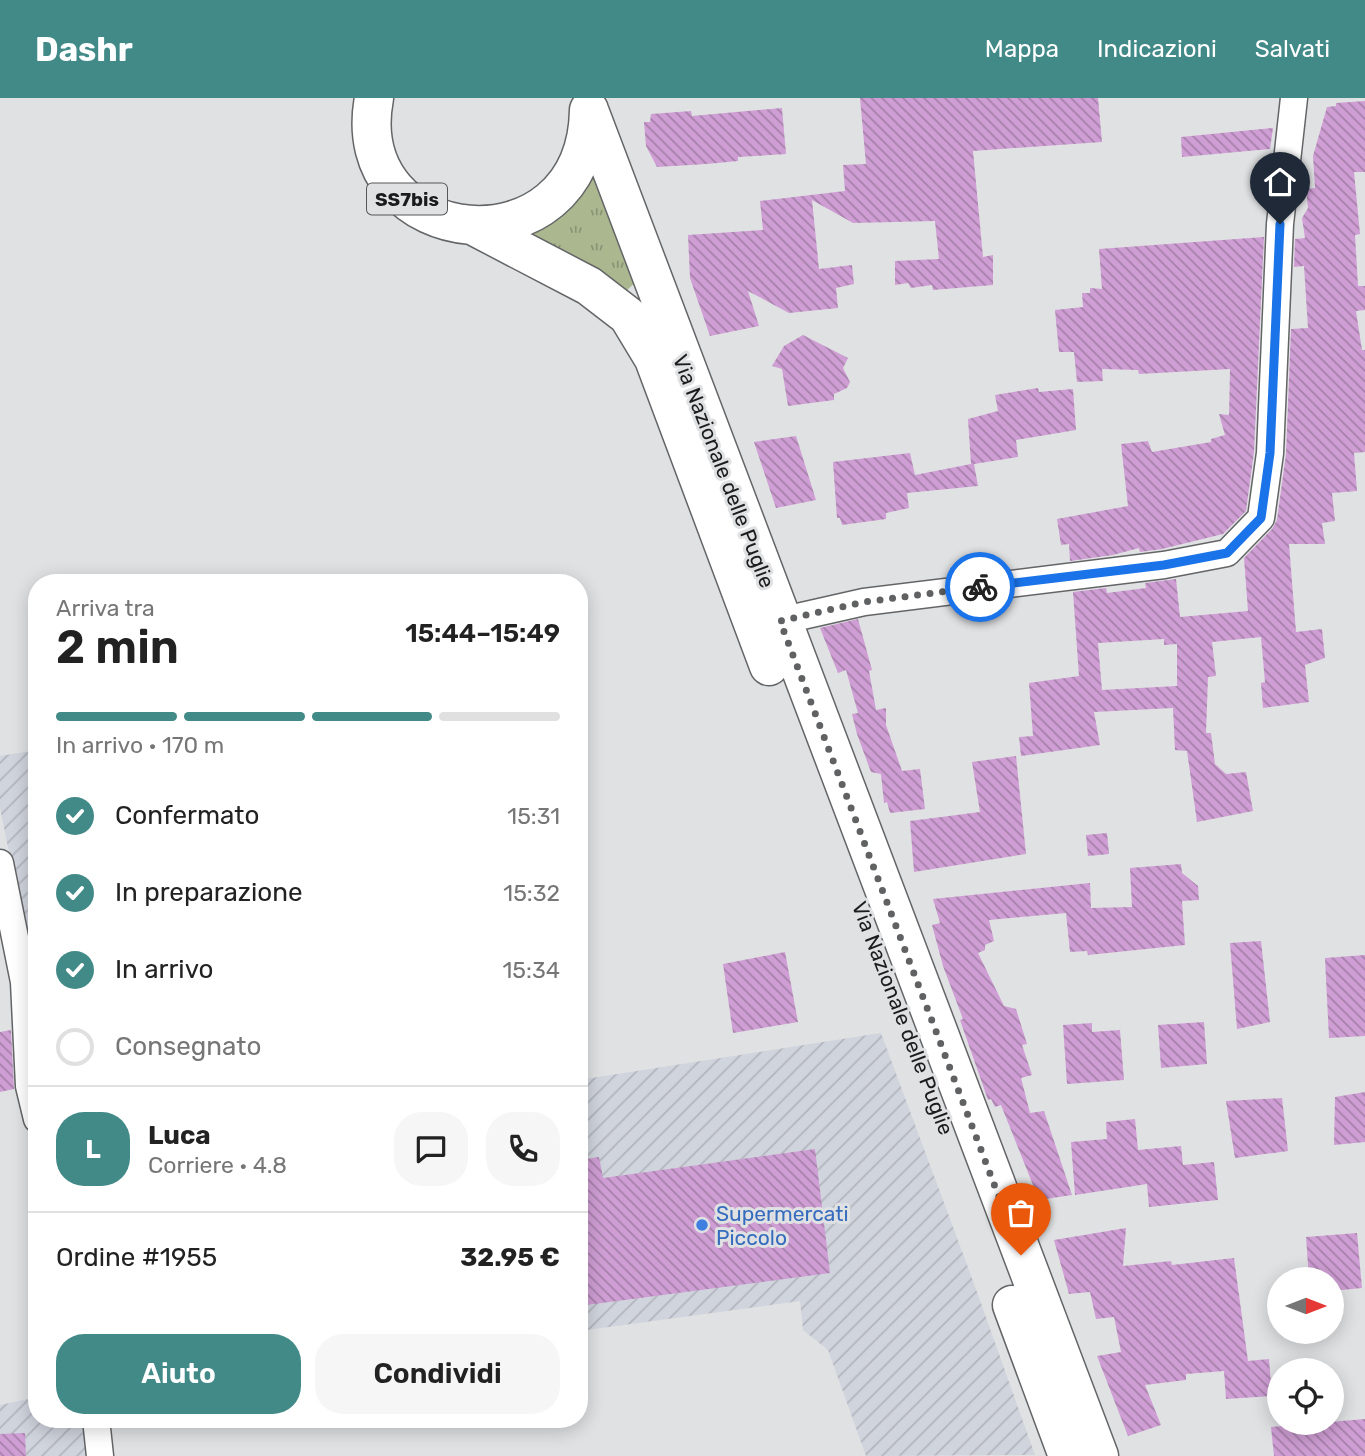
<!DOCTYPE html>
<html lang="it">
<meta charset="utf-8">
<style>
:root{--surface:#fff;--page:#f6f6f6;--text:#222;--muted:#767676;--line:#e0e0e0;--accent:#428a88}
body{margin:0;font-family:Rubik,sans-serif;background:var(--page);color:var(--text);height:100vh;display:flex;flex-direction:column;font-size:26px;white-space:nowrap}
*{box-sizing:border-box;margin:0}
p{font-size:23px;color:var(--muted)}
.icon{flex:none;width:38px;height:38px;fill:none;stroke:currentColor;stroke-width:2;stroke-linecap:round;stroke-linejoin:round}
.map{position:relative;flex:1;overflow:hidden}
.drawer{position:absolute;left:28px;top:476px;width:560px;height:854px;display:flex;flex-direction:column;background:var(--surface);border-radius:28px;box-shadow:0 4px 18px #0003}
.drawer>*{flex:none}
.needle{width:46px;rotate:90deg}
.controls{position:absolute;left:1267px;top:1169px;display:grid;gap:14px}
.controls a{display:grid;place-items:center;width:77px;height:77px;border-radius:50%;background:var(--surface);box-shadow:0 4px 18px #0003;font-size:35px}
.pin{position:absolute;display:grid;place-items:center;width:60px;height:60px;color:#fff;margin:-72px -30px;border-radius:50% 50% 50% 0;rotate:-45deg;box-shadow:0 0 7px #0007}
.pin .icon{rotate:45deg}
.courier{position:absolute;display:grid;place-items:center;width:70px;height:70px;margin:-35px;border:5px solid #1a73e8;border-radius:50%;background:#fff;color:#222;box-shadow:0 2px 9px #0007}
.headline em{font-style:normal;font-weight:600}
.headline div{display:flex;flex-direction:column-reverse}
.headline{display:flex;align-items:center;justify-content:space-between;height:119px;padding:0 28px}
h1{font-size:46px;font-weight:600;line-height:52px}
.bar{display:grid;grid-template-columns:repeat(4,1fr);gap:10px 7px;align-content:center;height:84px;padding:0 28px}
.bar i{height:9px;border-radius:5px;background:var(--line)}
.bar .selected{background:var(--accent)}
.bar p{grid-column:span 4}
.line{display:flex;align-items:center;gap:18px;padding:0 28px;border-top:2px solid var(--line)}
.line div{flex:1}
.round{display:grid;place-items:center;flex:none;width:74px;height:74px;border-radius:28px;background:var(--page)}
ol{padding:0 28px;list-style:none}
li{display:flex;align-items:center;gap:21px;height:77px}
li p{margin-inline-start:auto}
li .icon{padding:7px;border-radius:50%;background:var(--accent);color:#fff;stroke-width:4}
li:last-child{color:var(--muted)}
li i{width:38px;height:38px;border:4px solid var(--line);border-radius:50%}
.primary-button{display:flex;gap:14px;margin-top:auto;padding:14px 28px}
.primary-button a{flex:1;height:80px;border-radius:28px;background:var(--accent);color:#fff;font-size:28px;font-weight:600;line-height:80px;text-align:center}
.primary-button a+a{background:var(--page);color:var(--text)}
header{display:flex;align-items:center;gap:42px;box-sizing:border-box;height:98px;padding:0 35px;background:var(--accent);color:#fff}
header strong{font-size:33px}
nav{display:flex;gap:38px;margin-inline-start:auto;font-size:24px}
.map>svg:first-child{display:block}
.industrial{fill:url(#industrial-furrows)}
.grass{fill:url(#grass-tufts)}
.building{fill:url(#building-back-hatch);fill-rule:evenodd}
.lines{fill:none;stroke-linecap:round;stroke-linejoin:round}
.minor-casing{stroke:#646567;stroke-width:29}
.primary-casing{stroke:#646567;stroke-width:41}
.minor{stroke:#fff;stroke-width:26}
.primary{stroke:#fff;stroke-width:38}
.done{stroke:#606162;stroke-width:7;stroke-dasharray:0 12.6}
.route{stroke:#1a73e8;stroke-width:9}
.shop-dot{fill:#3f7fe0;stroke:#e0e1e3;stroke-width:2.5}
.labels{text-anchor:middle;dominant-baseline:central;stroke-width:6;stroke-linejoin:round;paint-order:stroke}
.shield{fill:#e0e1e3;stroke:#565758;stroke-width:2}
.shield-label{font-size:19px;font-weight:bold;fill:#1b1c1c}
.street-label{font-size:21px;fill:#1b1c1c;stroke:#e0e1e3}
.shop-label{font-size:21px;fill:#366cbe;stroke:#e0e1e3;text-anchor:start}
</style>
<header>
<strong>Dashr</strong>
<nav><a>Mappa</a><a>Indicazioni</a><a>Salvati</a></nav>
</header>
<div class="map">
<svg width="1365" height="1358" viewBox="0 0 1365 1358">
<defs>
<pattern id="industrial-furrows" width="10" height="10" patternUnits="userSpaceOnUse" patternTransform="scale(1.75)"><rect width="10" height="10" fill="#d0d4dd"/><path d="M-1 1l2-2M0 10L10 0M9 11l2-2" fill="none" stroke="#b2b5bd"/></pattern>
<pattern id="grass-tufts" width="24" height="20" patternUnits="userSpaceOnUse" patternTransform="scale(1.75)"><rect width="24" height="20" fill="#aab78f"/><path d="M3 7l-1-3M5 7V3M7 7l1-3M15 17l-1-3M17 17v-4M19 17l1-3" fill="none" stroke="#8a9474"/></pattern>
<pattern id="building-back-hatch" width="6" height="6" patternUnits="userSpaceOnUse" patternTransform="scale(1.75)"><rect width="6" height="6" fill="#cf9ed4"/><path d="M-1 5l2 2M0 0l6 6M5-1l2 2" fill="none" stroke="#a780ab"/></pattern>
</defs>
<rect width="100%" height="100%" fill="#e0e1e3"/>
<!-- industrial -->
<path class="industrial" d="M 37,652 L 37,920 L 22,818 L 0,710 L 0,658 Z
M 881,935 L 973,1183 L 1035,1357 L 866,1358 L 828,1252 L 803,1232 L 800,1203 L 579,1233 L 579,982 Z
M 37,1299 L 37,1321 L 104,1321 L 109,1358 L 0,1358 L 0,1307 Z"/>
<!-- grass -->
<path class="grass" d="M 593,57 L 643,177 L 622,197 L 510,140 Z"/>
<!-- building -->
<path class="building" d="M 860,0 L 1098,0 L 1102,44 L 973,53 L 983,159 L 993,157 L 993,187 L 933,192 L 932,187 L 911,190 L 908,185 L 895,187 L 895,163 L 939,161 L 935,123 L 853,125 L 812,102 L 819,171 L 852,167 L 854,186 L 836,190 L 838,210 L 789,215 L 748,193 L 759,228 L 710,238 L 690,180 L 688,137 L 763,132 L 760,103 L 845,93 L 843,67 L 866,66 Z
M 1365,3 L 1365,74 L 1354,74 L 1360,136 L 1355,137 L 1358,188 L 1365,188 L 1365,212 L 1356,213 L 1362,252 L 1365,252 L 1365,354 L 1354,355 L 1357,393 L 1332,395 L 1335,423 L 1322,425 L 1325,446 L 1289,446 L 1296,534 L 1322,531 L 1325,560 L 1305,567 L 1309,604 L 1263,610 L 1261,585 L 1265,584 L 1261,539 L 1212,544 L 1216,578 L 1208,579 L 1206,635 L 1211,635 L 1215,666 L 1226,676 L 1246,674 L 1253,713 L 1197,724 L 1187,653 L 1175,652 L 1173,610 L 1094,614 L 1100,647 L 1021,658 L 1019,639 L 1033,638 L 1029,585 L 1079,578 L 1073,494 L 1106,490 L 1107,495 L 1146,490 L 1145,485 L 1176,481 L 1180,519 L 1248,513 L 1244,460 L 1272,431 L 1277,422 L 1286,356 L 1291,231 L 1308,230 L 1304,168 L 1294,169 L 1295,141 L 1305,140 L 1302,120 L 1308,110 L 1306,91 L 1315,90 L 1313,58 L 1327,9 L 1336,8 L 1336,5 ZM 1164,541 L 1164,547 L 1177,546 L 1177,588 L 1102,592 L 1098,545 Z
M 782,10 L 786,56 L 738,59 L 738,63 L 706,66 L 657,69 L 646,48 L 644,24 L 650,24 L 651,16 L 691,13 L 692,18 Z
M 1273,30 L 1270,51 L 1182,59 L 1181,39 Z
M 1264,139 L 1254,354 L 1246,413 L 1223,436 L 1162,451 L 1140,454 L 1139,450 L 1113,457 L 1070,463 L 1069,446 L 1061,447 L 1057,421 L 1128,408 L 1121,346 L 1148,343 L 1152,354 L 1211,344 L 1211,341 L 1225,337 L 1219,316 L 1229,317 L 1230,271 L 1139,276 L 1138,272 L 1102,271 L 1103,283 L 1077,284 L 1074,254 L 1059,254 L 1055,212 L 1083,209 L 1082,195 L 1090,195 L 1090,190 L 1102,191 L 1099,151 Z
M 803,237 L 848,260 L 843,270 L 850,284 L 847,290 L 834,296 L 834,302 L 788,308 L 782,271 L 772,268 L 784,248 Z
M 1038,290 L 1039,294 L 1073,291 L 1076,332 L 1016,342 L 1018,359 L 974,366 L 978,388 L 907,395 L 909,410 L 886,415 L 886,421 L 842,427 L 840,420 L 837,420 L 833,364 L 910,355 L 915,377 L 971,366 L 968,321 L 998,313 L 995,297 Z
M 796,338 L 816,402 L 776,410 L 754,344 Z
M 858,521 L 872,572 L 869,573 L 876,612 L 886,610 L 886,627 L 902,673 L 920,671 L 925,711 L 890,715 L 887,704 L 884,705 L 881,676 L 871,674 L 857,636 L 852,616 L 858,615 L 846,572 L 838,575 L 820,530 Z
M 1016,658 L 1026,756 L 914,774 L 910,723 L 980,714 L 972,664 Z
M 1107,735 L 1109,756 L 1088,758 L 1086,737 Z
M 1181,766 L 1182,775 L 1198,788 L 1199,802 L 1182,803 L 1185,847 L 1088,857 L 1087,853 L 1070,854 L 1066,815 L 989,822 L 994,843 L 985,847 L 985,852 L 978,855 L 1004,908 L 1016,911 L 1027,946 L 1022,947 L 1032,977 L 1021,980 L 1030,1015 L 1044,1013 L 1072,1097 L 1039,1102 L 1001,1007 L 995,1009 L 991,1001 L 988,1002 L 960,922 L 963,921 L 943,868 L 932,827 L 940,825 L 933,801 L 1090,785 L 1091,810 L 1132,809 L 1130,770 Z
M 1261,843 L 1270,924 L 1237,931 L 1230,845 Z
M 785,854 L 798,924 L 733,935 L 723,866 Z
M 1365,857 L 1365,938 L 1329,940 L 1325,860 Z
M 1204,924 L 1207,966 L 1161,970 L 1158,927 Z
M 1092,925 L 1092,934 L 1120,932 L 1124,982 L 1067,986 L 1063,927 Z
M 11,932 L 14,991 L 0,994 L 0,934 Z
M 1365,994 L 1365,1044 L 1334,1047 L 1335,999 Z
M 1282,1000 L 1288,1053 L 1235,1060 L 1226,1003 Z
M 1135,1021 L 1138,1052 L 1181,1048 L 1183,1067 L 1214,1064 L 1218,1102 L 1149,1109 L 1147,1086 L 1075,1097 L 1071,1044 L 1107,1041 L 1106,1024 Z
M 815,1051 L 830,1175 L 579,1208 L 579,1062 L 599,1059 L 603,1080 Z
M 1126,1130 L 1123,1168 L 1171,1163 L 1172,1167 L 1234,1160 L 1248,1263 L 1269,1261 L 1272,1298 L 1226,1301 L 1224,1273 L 1186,1276 L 1186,1282 L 1145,1287 L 1161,1327 L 1128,1338 L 1097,1258 L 1121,1254 L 1114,1219 L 1096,1221 L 1090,1194 L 1069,1196 L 1054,1142 Z
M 1357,1135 L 1362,1190 L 1332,1193 L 1332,1181 L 1309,1181 L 1306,1139 Z
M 1365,1321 L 1365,1358 L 1274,1358 L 1271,1329 Z
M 25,1335 L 26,1358 L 0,1358 L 0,1336 Z"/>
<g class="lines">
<defs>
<path id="minor" d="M 780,523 L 864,504 L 1164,467 L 1227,455 L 1261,420 L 1270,355 L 1280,126 L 1294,0
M 0,765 L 24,884 L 29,988 L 37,1021
M 96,1321 L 100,1358"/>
<path id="primary" d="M 374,0 C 345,155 586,179 589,12
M 590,15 L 1099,1358
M 476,129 L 589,188 L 628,218 L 654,261 L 769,568
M 1012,1207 L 1068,1358"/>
</defs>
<!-- minor casing -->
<use href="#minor" class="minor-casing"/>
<!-- primary casing -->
<use href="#primary" class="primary-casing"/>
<!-- minor -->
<use href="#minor" class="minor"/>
<!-- primary -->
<use href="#primary" class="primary"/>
</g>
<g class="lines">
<!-- done -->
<path class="done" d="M 980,489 L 864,504 L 780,523 L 1021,1157"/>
<!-- route -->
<path class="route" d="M 980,489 L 1164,467 L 1227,455 L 1261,420 L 1270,355 L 1280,126"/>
</g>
<!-- markers -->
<circle class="shop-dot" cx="702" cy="1127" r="7"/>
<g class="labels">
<!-- shield labels -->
<rect class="shield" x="367" y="85.5" width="80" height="31" rx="5"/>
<g class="shield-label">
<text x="407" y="101">SS7bis</text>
</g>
<!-- street labels -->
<g class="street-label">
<text transform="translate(724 373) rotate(69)">Via Nazionale delle Puglie</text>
<text transform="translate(903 920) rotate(69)">Via Nazionale delle Puglie</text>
</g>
<!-- shop labels -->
<g class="shop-label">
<text x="716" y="1115">Supermercati<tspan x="716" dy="24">Piccolo</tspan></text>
</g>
</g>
</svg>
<div class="controls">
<a><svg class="needle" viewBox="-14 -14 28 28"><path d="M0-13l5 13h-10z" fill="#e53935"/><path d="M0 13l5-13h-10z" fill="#767676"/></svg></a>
<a><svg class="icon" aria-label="locate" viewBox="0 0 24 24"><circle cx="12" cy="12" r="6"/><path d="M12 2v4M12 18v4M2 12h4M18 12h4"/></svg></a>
</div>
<div class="pin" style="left:1021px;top:1157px;background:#ea580c"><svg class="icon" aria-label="bag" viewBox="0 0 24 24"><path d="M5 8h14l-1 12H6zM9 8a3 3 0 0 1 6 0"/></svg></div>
<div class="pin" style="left:1280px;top:126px;background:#1f2937"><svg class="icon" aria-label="home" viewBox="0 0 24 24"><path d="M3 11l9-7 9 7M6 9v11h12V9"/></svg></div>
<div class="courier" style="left:980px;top:489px"><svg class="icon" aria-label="bike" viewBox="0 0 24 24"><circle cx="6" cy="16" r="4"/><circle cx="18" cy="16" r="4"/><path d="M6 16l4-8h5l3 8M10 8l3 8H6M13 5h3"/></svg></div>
<section class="drawer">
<div class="headline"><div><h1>2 min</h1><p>Arriva tra</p></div><em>15:44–15:49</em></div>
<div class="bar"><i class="selected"></i><i class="selected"></i><i class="selected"></i><i></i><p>In arrivo · 170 m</p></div>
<ol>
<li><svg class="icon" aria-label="check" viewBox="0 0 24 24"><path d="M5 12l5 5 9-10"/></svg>Confermato<p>15:31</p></li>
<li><svg class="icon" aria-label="check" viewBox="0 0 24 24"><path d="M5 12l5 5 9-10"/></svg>In preparazione<p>15:32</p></li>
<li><svg class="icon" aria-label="check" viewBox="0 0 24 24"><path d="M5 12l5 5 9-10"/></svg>In arrivo<p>15:34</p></li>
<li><i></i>Consegnato</li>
</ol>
<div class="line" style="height:126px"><b class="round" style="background:var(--accent);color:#fff">L</b><div><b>Luca</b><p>Corriere · 4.8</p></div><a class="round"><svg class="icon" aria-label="chat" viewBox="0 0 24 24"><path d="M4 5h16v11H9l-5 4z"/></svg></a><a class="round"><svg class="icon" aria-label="phone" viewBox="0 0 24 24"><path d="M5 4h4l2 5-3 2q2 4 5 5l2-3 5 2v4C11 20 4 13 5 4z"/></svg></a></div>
<div class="line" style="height:91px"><div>Ordine #1955</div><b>32.95 €</b></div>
<div class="primary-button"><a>Aiuto</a><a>Condividi</a></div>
</section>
</div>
